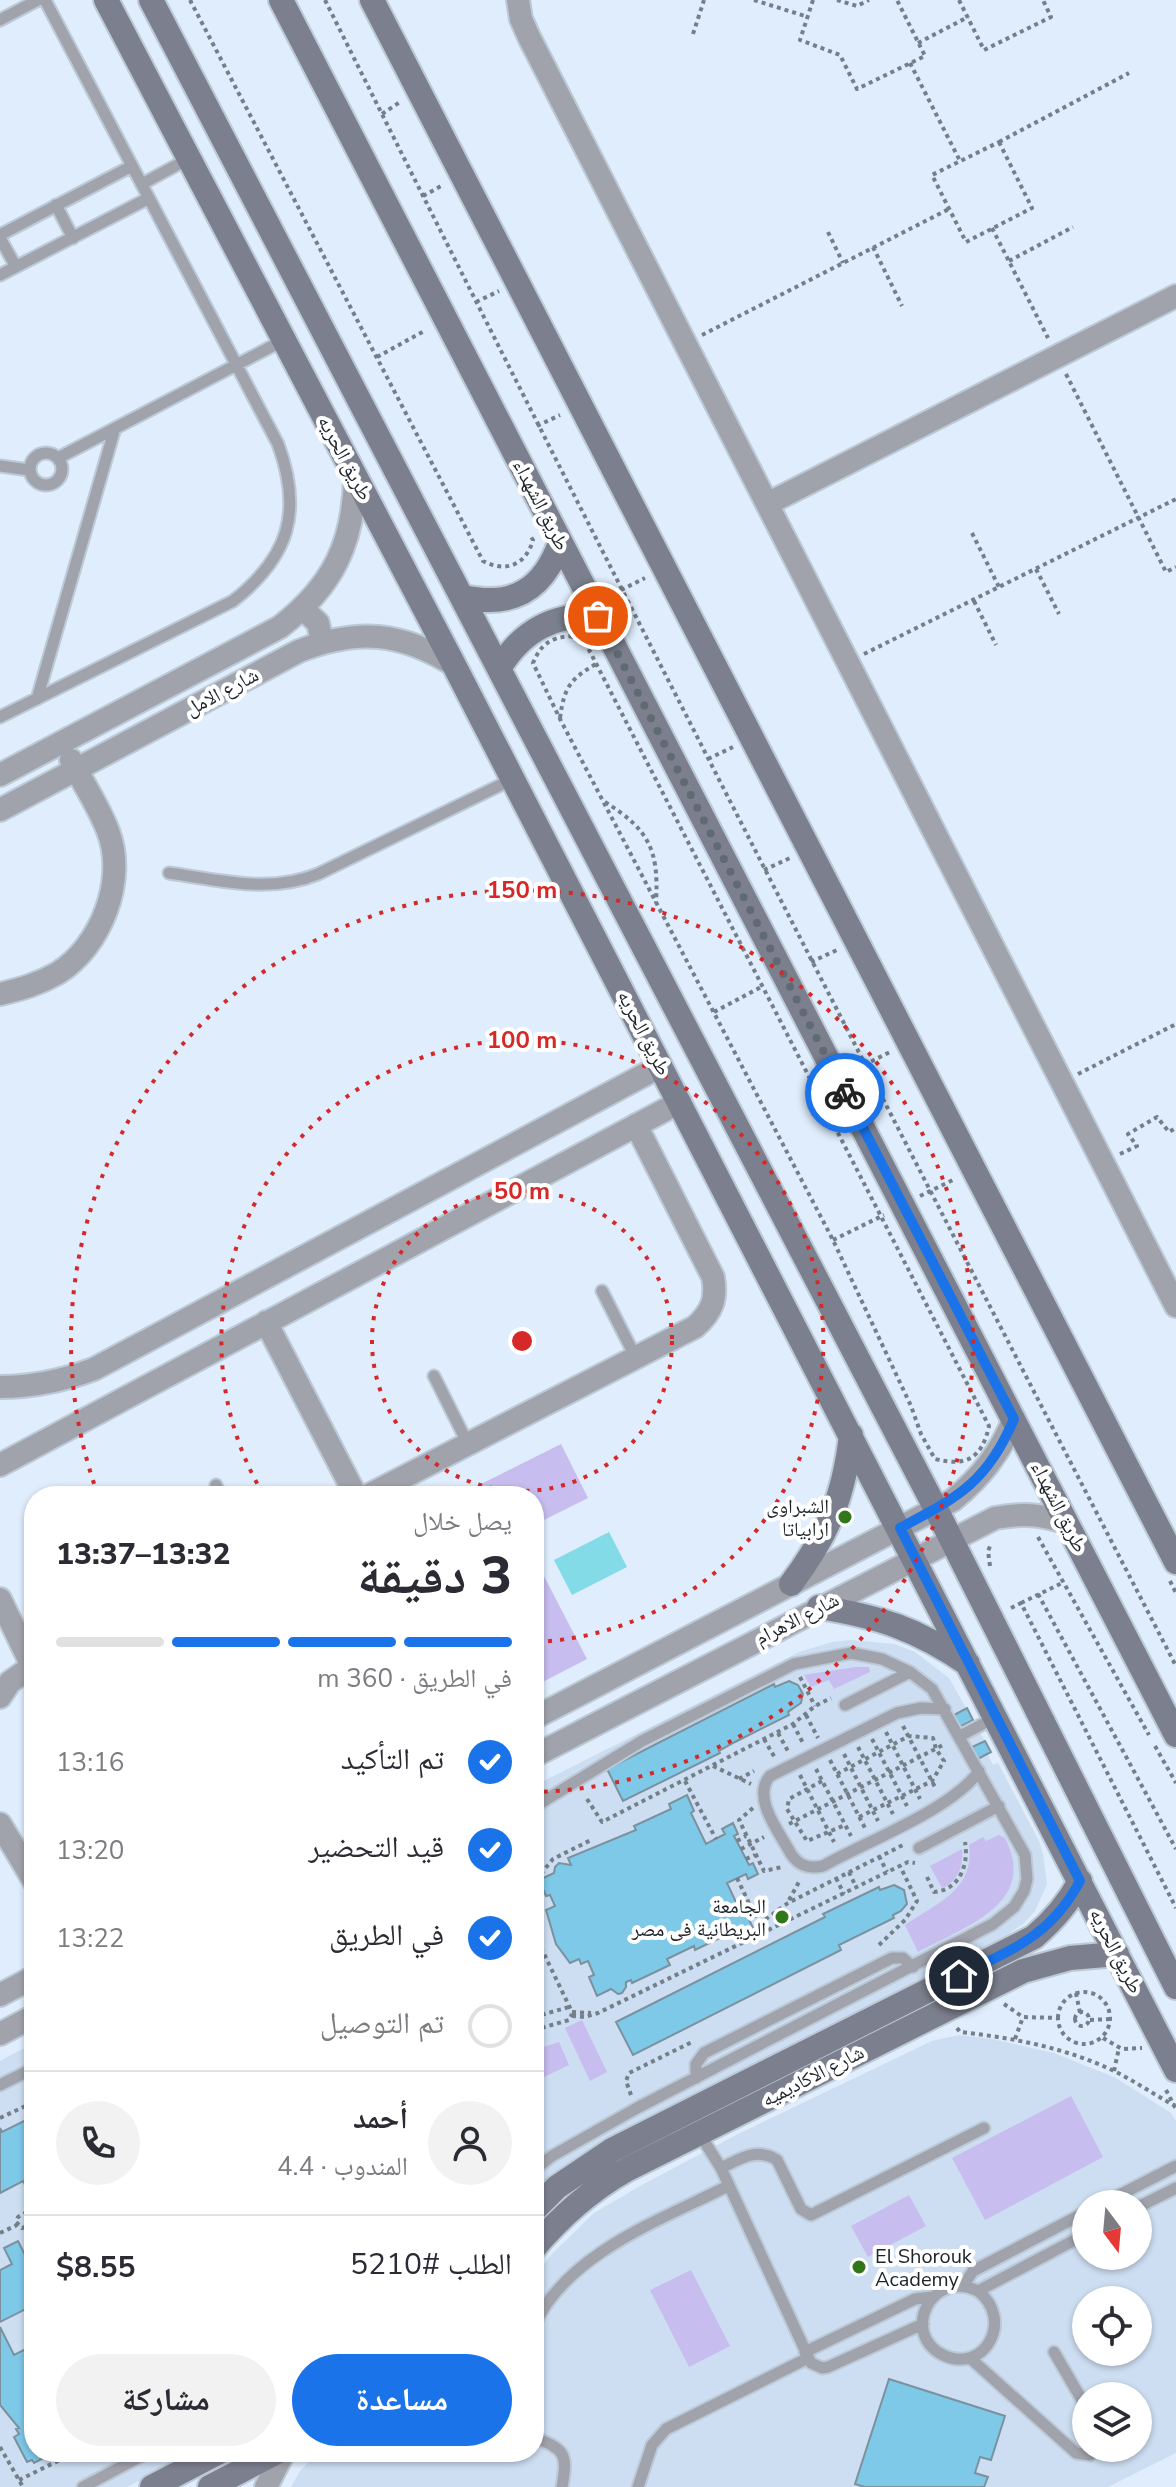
<!DOCTYPE html>
<html lang="ar">
<meta charset="utf-8">
<style>
:root{--surface:#fff;--page:#f2f2f3;--text:#2b2b33;--muted:#7c7c81;--line:#e1e1e2;--accent:#1a73e8}
body{margin:0;font-family:"Nunito Sans","Noto Naskh Arabic",sans-serif;background:var(--page);color:var(--text);direction:rtl;height:100vh;display:flex;flex-direction:column;font-size:30px;white-space:nowrap}
*{box-sizing:border-box;margin:0}
p{font-size:26px;color:var(--muted)}
.icon{flex:none;width:44px;height:44px;fill:none;stroke:currentColor;stroke-width:2;stroke-linecap:round;stroke-linejoin:round}
.map{position:relative;flex:1;overflow:hidden;direction:ltr}
.panel{position:absolute;left:24px;top:1486px;width:520px;height:976px;display:flex;flex-direction:column;background:var(--surface);border-radius:32px;box-shadow:0 2px 6px #0004;direction:rtl}
.panel>*{flex:none}
.needle{width:52px;rotate:164deg}
.buttons{position:absolute;left:1072px;top:2190px;display:grid;gap:16px}
.buttons a{display:grid;place-items:center;width:80px;height:80px;border-radius:50%;background:var(--surface);box-shadow:0 2px 6px #0004;font-size:40px}
.pin{position:absolute;display:grid;place-items:center;width:68px;height:68px;color:#fff;margin:-34px;border:4px solid #fff;border-radius:50%;box-shadow:0 2px 8px #0007}
.courier{position:absolute;display:grid;place-items:center;width:80px;height:80px;margin:-40px;border:6px solid #1a73e8;border-radius:50%;background:#fff;color:#222;box-shadow:0 2px 10px #0007}
.summary em{font-style:normal;font-weight:800}
.summary div{display:flex;flex-direction:column-reverse}
.summary{display:flex;align-items:center;justify-content:space-between;height:136px;padding:0 32px}
h1{font-size:52px;font-weight:800;line-height:60px}
.bar{display:grid;grid-template-columns:repeat(4,1fr);gap:12px 8px;align-content:center;height:96px;padding:0 32px}
.bar i{height:10px;border-radius:6px;background:var(--line)}
.bar .current{background:var(--accent)}
.bar p{grid-column:span 4}
.line{display:flex;align-items:center;gap:20px;padding:0 32px;border-top:2px solid var(--line)}
.line div{flex:1}
.round{display:grid;place-items:center;flex:none;width:84px;height:84px;border-radius:42px;background:var(--page)}
ol{padding:0 32px;list-style:none}
li{display:flex;align-items:center;gap:24px;height:88px}
li p{margin-inline-start:auto}
li .icon{padding:8px;border-radius:50%;background:var(--accent);color:#fff;stroke-width:4}
li:last-child{color:var(--muted)}
li i{width:44px;height:44px;border:4px solid var(--line);border-radius:50%}
.button{display:flex;gap:16px;margin-top:auto;padding:16px 32px}
.button a{flex:1;height:92px;border-radius:48px;background:var(--accent);color:#fff;font-size:32px;font-weight:800;line-height:92px;text-align:center}
.button a+a{background:var(--page);color:var(--text)}
.map>svg:first-child{display:block}
.built{fill:#cddef2;fill-rule:evenodd}
.green{fill:#c7bdef}
.water{fill:#82dbe6}
.building{fill:#7ec8e8;stroke:#7b929e;stroke-width:2}
.lines{fill:none;stroke-linecap:round;stroke-linejoin:round}
.lane-casing{stroke:#bcc9d6;stroke-width:15}
.street-casing{stroke:#bcc9d6;stroke-width:26}
.secondary-casing{stroke:#bcc9d6;stroke-width:28}
.path{stroke:#747f89;stroke-width:4;stroke-dasharray:4 4;stroke-linecap:butt}
.lane{stroke:#a0a3ac;stroke-width:11}
.street{stroke:#a0a3ac;stroke-width:22}
.secondary{stroke:#7c808e;stroke-width:24}
.done{stroke:#606a73;stroke-width:8;stroke-dasharray:0 14.4}
.route{stroke:#1a73e8;stroke-width:10}
.ring{fill:none;stroke:#d62828;stroke-width:4;stroke-dasharray:4 8}
.poi-dot{fill:#317719;stroke:#fff;stroke-width:3}
.labels{text-anchor:middle;dominant-baseline:central;stroke-width:8;stroke-linejoin:round;paint-order:stroke}
.street-label{font-size:20px;fill:#1c2329;stroke:#fff}
.poi-label{font-size:20px;fill:#1c2329;stroke:#fff;text-anchor:end}
.centre{fill:#d62828;stroke:#fff;stroke-width:4}
.ring-label{font-size:24px;text-anchor:middle;font-weight:bold;fill:#d62828;stroke:#fff;stroke-width:8;stroke-linejoin:round;paint-order:stroke}
</style>
<div class="map">
<svg width="1176" height="2487" viewBox="0 0 1176 2487">
<rect width="100%" height="100%" fill="#dfedfc"/>
<!-- built -->
<path class="built" d="M 851,1640 L 895,1644 L 915,1652 L 949,1678 L 991,1752 L 988,1755 L 993,1765 L 998,1763 L 1039,1841 L 1043,1854 L 1047,1884 L 1035,1911 L 1023,1924 L 997,1942 L 635,2123 L 570,2162 L 553,2176 L 534,2197 L 534,1786 L 799,1652 L 832,1642 Z
M 959,2035 L 992,2039 L 1054,2053 L 1116,2078 L 1171,2113 L 1176,2121 L 1176,2453 L 1108,2487 L 291,2487 L 300,2471 L 318,2452 L 534,2452 L 534,2277 L 551,2255 L 594,2213 L 640,2186 L 736,2135 L 932,2041 ZM 1086,2204 L 1138,2204 L 1138,2256 L 1086,2256 ZM 1086,2300 L 1138,2300 L 1138,2352 L 1086,2352 ZM 1086,2396 L 1138,2396 L 1138,2448 L 1086,2448 Z
M 34,2043 L 34,2452 L 196,2452 L 127,2487 L 0,2487 L 0,2061 Z"/>
<!-- green -->
<path class="green" d="M 561,1444 L 588,1498 L 534,1525 L 534,1496 L 457,1496 Z
M 534,1557 L 587,1659 L 535,1686 L 534,1684 Z
M 855,1667 L 869,1667 L 870,1672 L 834,1689 L 829,1680 L 811,1687 L 804,1675 Z
M 999,1835 L 1005,1838 C 1039,1904 964,1927 918,1952 L 905,1925 C 937,1903 975,1890 969,1845 L 983,1837 L 986,1841 Z
M 962,1849 C 964,1865 958,1882 942,1888 L 930,1866 Z
M 582,2020 L 607,2072 L 590,2081 L 565,2028 Z
M 559,2042 L 569,2065 L 538,2080 L 534,2079 L 534,2050 Z
M 1071,2096 L 1103,2157 L 985,2220 L 952,2158 Z
M 909,2195 L 926,2226 L 868,2257 L 851,2226 Z
M 691,2270 L 730,2346 L 689,2367 L 650,2290 Z"/>
<!-- water -->
<path class="water" d="M 609,1532 L 627,1567 L 572,1595 L 554,1560 Z"/>
<!-- building -->
<path class="building" d="M 789,1681 L 798,1685 L 803,1694 L 801,1703 L 788,1712 L 789,1715 L 735,1742 L 719,1751 L 720,1753 L 623,1801 L 607,1769 L 774,1684 L 775,1687 Z
M 967,1708 L 973,1720 L 960,1727 L 954,1715 Z
M 985,1741 L 991,1752 L 978,1759 L 972,1747 Z
M 687,1795 L 694,1811 L 691,1813 L 706,1844 L 725,1834 L 722,1829 L 733,1823 L 738,1834 L 734,1836 L 746,1859 L 749,1865 L 753,1863 L 758,1874 L 748,1879 L 746,1874 L 727,1883 L 742,1915 L 746,1913 L 754,1930 L 737,1938 L 734,1931 L 695,1950 L 694,1946 L 667,1959 L 670,1965 L 632,1983 L 631,1980 L 626,1982 L 626,1987 L 622,1993 L 618,1994 L 611,1989 L 597,1996 L 589,1977 L 594,1975 L 588,1961 L 581,1964 L 579,1959 L 570,1963 L 556,1944 L 546,1910 L 555,1906 L 550,1895 L 546,1896 L 539,1880 L 554,1873 L 555,1867 L 559,1863 L 571,1865 L 568,1858 L 636,1830 L 634,1826 L 671,1809 L 669,1804 Z
M 894,1885 L 904,1890 L 907,1904 L 901,1911 L 893,1915 L 894,1918 L 839,1945 L 841,1950 L 633,2055 L 616,2022 L 825,1917 L 823,1914 L 879,1887 L 880,1890 Z
M 34,2116 L 34,2187 L 28,2190 L 23,2181 L 0,2193 L 0,2128 L 2,2132 Z
M 18,2241 L 26,2257 L 34,2253 L 34,2305 L 0,2322 L 0,2270 L 12,2264 L 4,2248 Z
M 0,2327 L 14,2355 L 34,2345 L 34,2452 L 55,2452 L 34,2463 L 32,2460 L 27,2462 L 14,2437 L 19,2434 L 16,2429 L 19,2428 L 0,2405 Z
M 889,2379 L 1005,2416 L 991,2460 L 980,2457 L 975,2473 L 988,2477 L 984,2487 L 865,2487 L 855,2484 Z"/>
<g class="lines">
<defs>
<path id="lane" d="M 0,20 L 38,0
M 142,184 L 188,159
M 56,205 L 73,238
M 0,235 L 132,166
M 0,238 L 16,267
M 0,275 L 149,198
M30 469a16 16 0 1 1 32 0a16 16 0 1 1-32 0Z
M 58,458 L 284,340
M 0,466 L 29,470
M 37,699 L 115,428
M 0,717 L 233,601 C 289,557 303,512 278,444 L 45,0
M 169,873 C 219,880 269,894 318,874 L 513,779
M 602,1291 L 636,1358
M 434,1376 L 468,1444
M 216,1485 L 221,1496
M 845,1705 L 910,1672
M 945,1709 L 921,1708 L 897,1713 L 770,1776 C 751,1798 780,1833 791,1854 C 799,1866 809,1869 823,1866 C 865,1842 953,1809 979,1771
M 960,1736 L 996,1717
M 534,1807 L 642,1741 L 794,1664 L 851,1653 L 882,1659 L 910,1672 L 932,1689 L 1025,1855 L 1027,1879 L 1024,1891 L 1014,1907 L 993,1924 L 637,2108 L 552,2156 L 534,2170
M 919,1848 L 999,1806
M 696,2078 L 696,2064 L 704,2053 L 892,1958 L 903,1958 L 913,1967
M 0,2085 L 34,2068
M 699,2133 L 721,2168 L 811,2363 L 822,2368 L 828,2367 L 923,2324
M 721,2168 C 740,2159 757,2147 777,2160 L 801,2209 L 811,2215 L 984,2128
M 1102,2204 L 1176,2166
M 1138,2207 L 1176,2188
M 963,2286 L 973,2271 L 1086,2212
M 978,2291 C 1015,2320 984,2375 943,2355 C 900,2334 931,2268 978,2291 L 1086,2234
M 534,2326 C 567,2253 661,2220 728,2186
M 805,2352 L 915,2299 L 932,2297
M 1054,2352 L 1086,2407
M 970,2358 L 1076,2453 L 1090,2455 L 1098,2448
M 534,2437 C 565,2450 568,2453 562,2487
M 83,2487 L 149,2452
M 638,2487 L 652,2445 L 666,2429 L 808,2358"/>
<path id="street" d="M 518,0 L 521,19 L 529,37 L 1176,1306
M 767,504 L 1176,296
M 303,609 L 318,623 L 322,642
M 0,775 L 280,627 C 333,586 354,543 355,476
M 0,810 L 299,651 C 358,628 401,632 454,665
M 0,994 C 21,989 39,984 58,973 C 101,946 127,880 108,831 C 99,807 83,783 71,760
M 266,1322 L 356,1496
M 0,1387 C 34,1387 62,1381 94,1369 L 661,1066
M 0,1465 L 680,1102
M 367,1496 L 695,1327 C 712,1312 717,1299 713,1277 L 636,1125
M 0,1599 L 32,1666
M 0,1697 L 10,1682 L 34,1665
M 534,1718 L 953,1500 C 981,1477 1000,1453 1014,1419
M 534,1756 L 995,1518 C 1022,1513 1041,1514 1067,1523
M 0,1824 L 34,1881
M 0,1995 L 34,1977
M 0,2034 L 34,2016
M 266,2487 L 284,2452"/>
<path id="secondary" d="M 106,0 L 454,665 L 1176,2070
M 151,0 L 936,1509 L 1176,1987
M 281,0 L 1176,1735
M 372,0 L 1176,1562
M 463,597 C 513,608 543,590 560,543
M 500,667 C 523,630 554,614 598,616
M 791,1584 C 828,1535 844,1496 851,1435
M 819,1607 C 880,1617 917,1629 968,1664
M 534,2210 L 557,2187 L 612,2150 L 1034,1937 C 1054,1920 1068,1904 1080,1881
M 534,2248 C 561,2216 589,2191 626,2170 L 1023,1971 L 1070,1958 L 1117,1954
M 152,2487 L 219,2452
M 210,2487 L 277,2452"/>
</defs>
<!-- lane casing -->
<use href="#lane" class="lane-casing"/>
<!-- street casing -->
<use href="#street" class="street-casing"/>
<!-- secondary casing -->
<use href="#secondary" class="secondary-casing"/>
<!-- path -->
<path class="path" d="M 190,0 L 483,561 C 506,573 526,565 533,540 L 531,537
M 325,0 C 603,558 889,1112 1176,1666
M 754,0 L 808,17
M 813,0 L 800,40 L 840,55 L 857,89 L 925,56 L 897,0
M 837,0 L 857,6 L 869,0
M 959,0 L 984,50 L 1051,17 L 1043,0
M 693,34 L 704,0
M 918,43 L 968,17
M 910,63 L 960,161
M 382,114 L 400,102
M 999,142 L 1032,208 L 966,242 L 932,175 Z
M 999,142 L 1129,73
M 423,196 L 443,185
M 992,228 L 1048,338
M 828,232 L 843,263
M 873,247 L 902,306
M 1009,261 L 1073,227
M 476,302 L 499,291
M 702,335 L 949,209
M 377,357 L 426,330
M 1066,374 L 1166,572 L 1176,567
M 537,426 L 560,415
M 972,533 L 999,587
M 1036,569 L 1059,614
M 621,590 L 645,578
M 974,601 L 996,645
M 570,636 L 585,642 L 989,1426 C 982,1458 967,1467 935,1459 L 921,1434 L 911,1406 L 833,1240 L 560,719 L 533,663 C 541,644 550,638 570,636 Z
M 864,654 L 1176,499
M 560,718 C 564,688 570,679 596,664
M 708,759 L 733,747
M 605,802 C 650,830 659,851 656,903
M 764,870 L 790,858
M 811,962 L 837,950
M 714,1012 L 763,986
M 864,1065 L 890,1052
M 1078,1074 L 1176,1024
M 1120,1154 L 1137,1146 L 1128,1134 L 1157,1117 L 1169,1132 L 1176,1128
M 920,1196 L 955,1179
M 833,1240 L 884,1215
M 1038,1537 L 1149,1735
M 990,1566 L 988,1551 L 991,1544
M 1170,1581 L 1176,1593
M 1038,1594 L 1176,1849
M 1021,1603 L 1064,1582
M 1011,1608 L 1021,1603 L 1176,1908
M 800,1677 L 815,1706
M 806,1715 L 818,1738
M 793,1724 L 803,1743
M 903,1726 L 936,1789
M 886,1732 L 920,1799
M 778,1733 L 789,1753
M 764,1739 L 775,1758
M 872,1739 L 907,1806
M 1155,1746 L 1176,1783
M 858,1747 L 893,1814
M 844,1754 L 878,1821
M 830,1760 L 866,1830
M 713,1766 L 751,1784
M 816,1769 L 851,1836
M 837,1774 L 909,1736 L 933,1738 L 936,1749 L 944,1761 L 932,1781 L 859,1817
M 800,1775 L 834,1842
M 739,1779 L 754,1771
M 685,1781 L 716,1839
M 822,1781 L 789,1799 L 787,1809 L 807,1841 L 845,1825
M 587,1799 L 602,1822 L 793,1724 L 815,1706 L 831,1698
M 753,1808 L 739,1820 L 764,1871 L 782,1867
M 789,1824 L 945,1744
M 737,1841 L 746,1836
M 741,1849 L 764,1837
M 879,1856 L 887,1872
M 746,1859 L 755,1855
M 849,1872 L 856,1887
M 927,1877 L 934,1892 C 960,1890 969,1864 965,1842
M 534,1878 L 539,1876 L 553,1859 L 591,1840
M 737,1878 L 763,1933
M 836,1878 L 844,1894
M 789,1900 L 800,1880
M 759,1924 L 788,1903 L 905,1844
M 534,1933 L 572,2012
M 879,1945 L 905,1920 L 917,1901 L 900,1866
M1058 2018a26 26 0 1 1 52 0a26 26 0 1 1-52 0Z
M 1076,1993 L 1080,2013
M 534,2002 L 539,2017
M 1004,2004 L 1023,2017 L 1057,2018
M 572,2012 L 591,2013
M1075 2019a7 7 0 1 1 14 0a7 7 0 1 1-14 0Z
M 572,2016 L 585,2017 L 598,2013 L 908,1862 L 915,1863
M 534,2017 L 569,2007
M 1090,2020 L 1111,2019
M 957,2028 L 960,2032 C 1014,2038 1067,2048 1116,2072 C 1136,2082 1155,2095 1175,2106
M 534,2030 L 569,2020 L 572,2014
M 1103,2038 L 1122,2049 L 1142,2048
M 1015,2039 L 1023,2017
M 1114,2071 L 1119,2048
M 1166,2090 L 1176,2109
M 631,2095 L 626,2081 L 629,2073 L 694,2041
M 0,2118 L 34,2102
M 34,2208 L 18,2217 L 16,2222 L 22,2228 L 34,2224
M 0,2233 L 17,2225
M 0,2447 L 23,2487
M 19,2480 L 76,2452"/>
<!-- lane -->
<use href="#lane" class="lane"/>
<!-- street -->
<use href="#street" class="street"/>
<!-- secondary -->
<use href="#secondary" class="secondary"/>
</g>
<g class="lines">
<!-- done -->
<path class="done" d="M 598,616 L 845,1093"/>
<!-- route -->
<path class="route" d="M 845,1093 L 1014,1419 C 987,1483 958,1497 900,1528 L 1080,1881 C 1050,1937 1012,1949 959,1976"/>
</g>
<!-- distance rings -->
<g class="ring">
<circle cx="522" cy="1341" r="150"/>
<path d="M263 1494A301 301 0 1 1 535 1642"/>
<path d="M98 1495A451 451 0 1 1 538 1792"/>
</g>
<!-- markers -->
<g class="poi-dot">
<circle cx="845" cy="1517" r="8"/>
<circle cx="782" cy="1917" r="8"/>
<circle cx="859" cy="2267" r="8"/>
</g>
<g class="labels">
<!-- street labels -->
<g class="street-label">
<text transform="translate(345 458) rotate(62)">طريق الحريه</text>
<text transform="translate(541 505) rotate(63)">طريق الشهداء</text>
<text transform="translate(222 692) rotate(-28)">شارع الامل</text>
<text transform="translate(644 1033) rotate(63)">طريق الحريه</text>
<text transform="translate(1059 1507) rotate(63)">طريق الشهداء</text>
<text transform="translate(797 1619) rotate(-27)">شارع الاهرام</text>
<text transform="translate(1116 1951) rotate(63)">طريق الحريه</text>
<text transform="translate(813 2076) rotate(-27)">شارع الاكاديميه</text>
</g>
<!-- poi labels -->
<g class="poi-label">
<text x="829" y="1506">الشبراوى<tspan x="829" dy="23">ارابياتا</tspan></text>
<text x="766" y="1906">الجامعة<tspan x="766" dy="23">البريطانية فى مصر</tspan></text>
<text x="875" y="2256" text-anchor="start">El Shorouk<tspan x="875" dy="23">Academy</tspan></text>
</g>
</g>
<circle cx="522" cy="1341" r="12" class="centre"/>
<g class="ring-label">
<text x="522" y="898">150 m</text>
<text x="522" y="1048">100 m</text>
<text x="522" y="1199">50 m</text>
</g>
</svg>
<div class="buttons">
<a><svg class="needle" viewBox="-14 -14 28 28"><path d="M0-13l5 13h-10z" fill="#e53935"/><path d="M0 13l5-13h-10z" fill="#7c7c81"/></svg></a>
<a><svg class="icon" aria-label="locate" viewBox="0 0 24 24"><circle cx="12" cy="12" r="6"/><path d="M12 2v4M12 18v4M2 12h4M18 12h4"/></svg></a>
<a><svg class="icon" aria-label="layers" viewBox="0 0 24 24"><path d="M12 4l9 5-9 5-9-5zM3 14l9 5 9-5"/></svg></a>
</div>
<div class="pin" style="left:598px;top:616px;background:#ea580c"><svg class="icon" aria-label="bag" viewBox="0 0 24 24"><path d="M5 8h14l-1 12H6zM9 8a3 3 0 0 1 6 0"/></svg></div>
<div class="pin" style="left:959px;top:1976px;background:#1f2937"><svg class="icon" aria-label="home" viewBox="0 0 24 24"><path d="M3 11l9-7 9 7M6 9v11h12V9"/></svg></div>
<div class="courier" style="left:845px;top:1093px"><svg class="icon" aria-label="bike" viewBox="0 0 24 24"><circle cx="6" cy="16" r="4"/><circle cx="18" cy="16" r="4"/><path d="M6 16l4-8h5l3 8M10 8l3 8H6M13 5h3"/></svg></div>
<section class="panel">
<div class="summary"><div><h1>3 دقيقة</h1><p>يصل خلال</p></div><em>13:32–13:37</em></div>
<div class="bar"><i class="current"></i><i class="current"></i><i class="current"></i><i></i><p>في الطريق · 360 m</p></div>
<ol>
<li><svg class="icon" aria-label="check" viewBox="0 0 24 24"><path d="M5 12l5 5 9-10"/></svg>تم التأكيد<p>13:16</p></li>
<li><svg class="icon" aria-label="check" viewBox="0 0 24 24"><path d="M5 12l5 5 9-10"/></svg>قيد التحضير<p>13:20</p></li>
<li><svg class="icon" aria-label="check" viewBox="0 0 24 24"><path d="M5 12l5 5 9-10"/></svg>في الطريق<p>13:22</p></li>
<li><i></i>تم التوصيل</li>
</ol>
<div class="line" style="height:144px"><a class="round"><svg class="icon" aria-label="person" viewBox="0 0 24 24"><circle cx="12" cy="8" r="4"/><path d="M4 21q1-7 8-7t8 7"/></svg></a><div><b>أحمد</b><p>المندوب · 4.4</p></div><a class="round"><svg class="icon" aria-label="phone" viewBox="0 0 24 24"><path d="M5 4h4l2 5-3 2q2 4 5 5l2-3 5 2v4C11 20 4 13 5 4z"/></svg></a></div>
<div class="line" style="height:104px"><div>الطلب #5210</div><b>$8.55</b></div>
<div class="button"><a>مساعدة</a><a>مشاركة</a></div>
</section>
</div>
